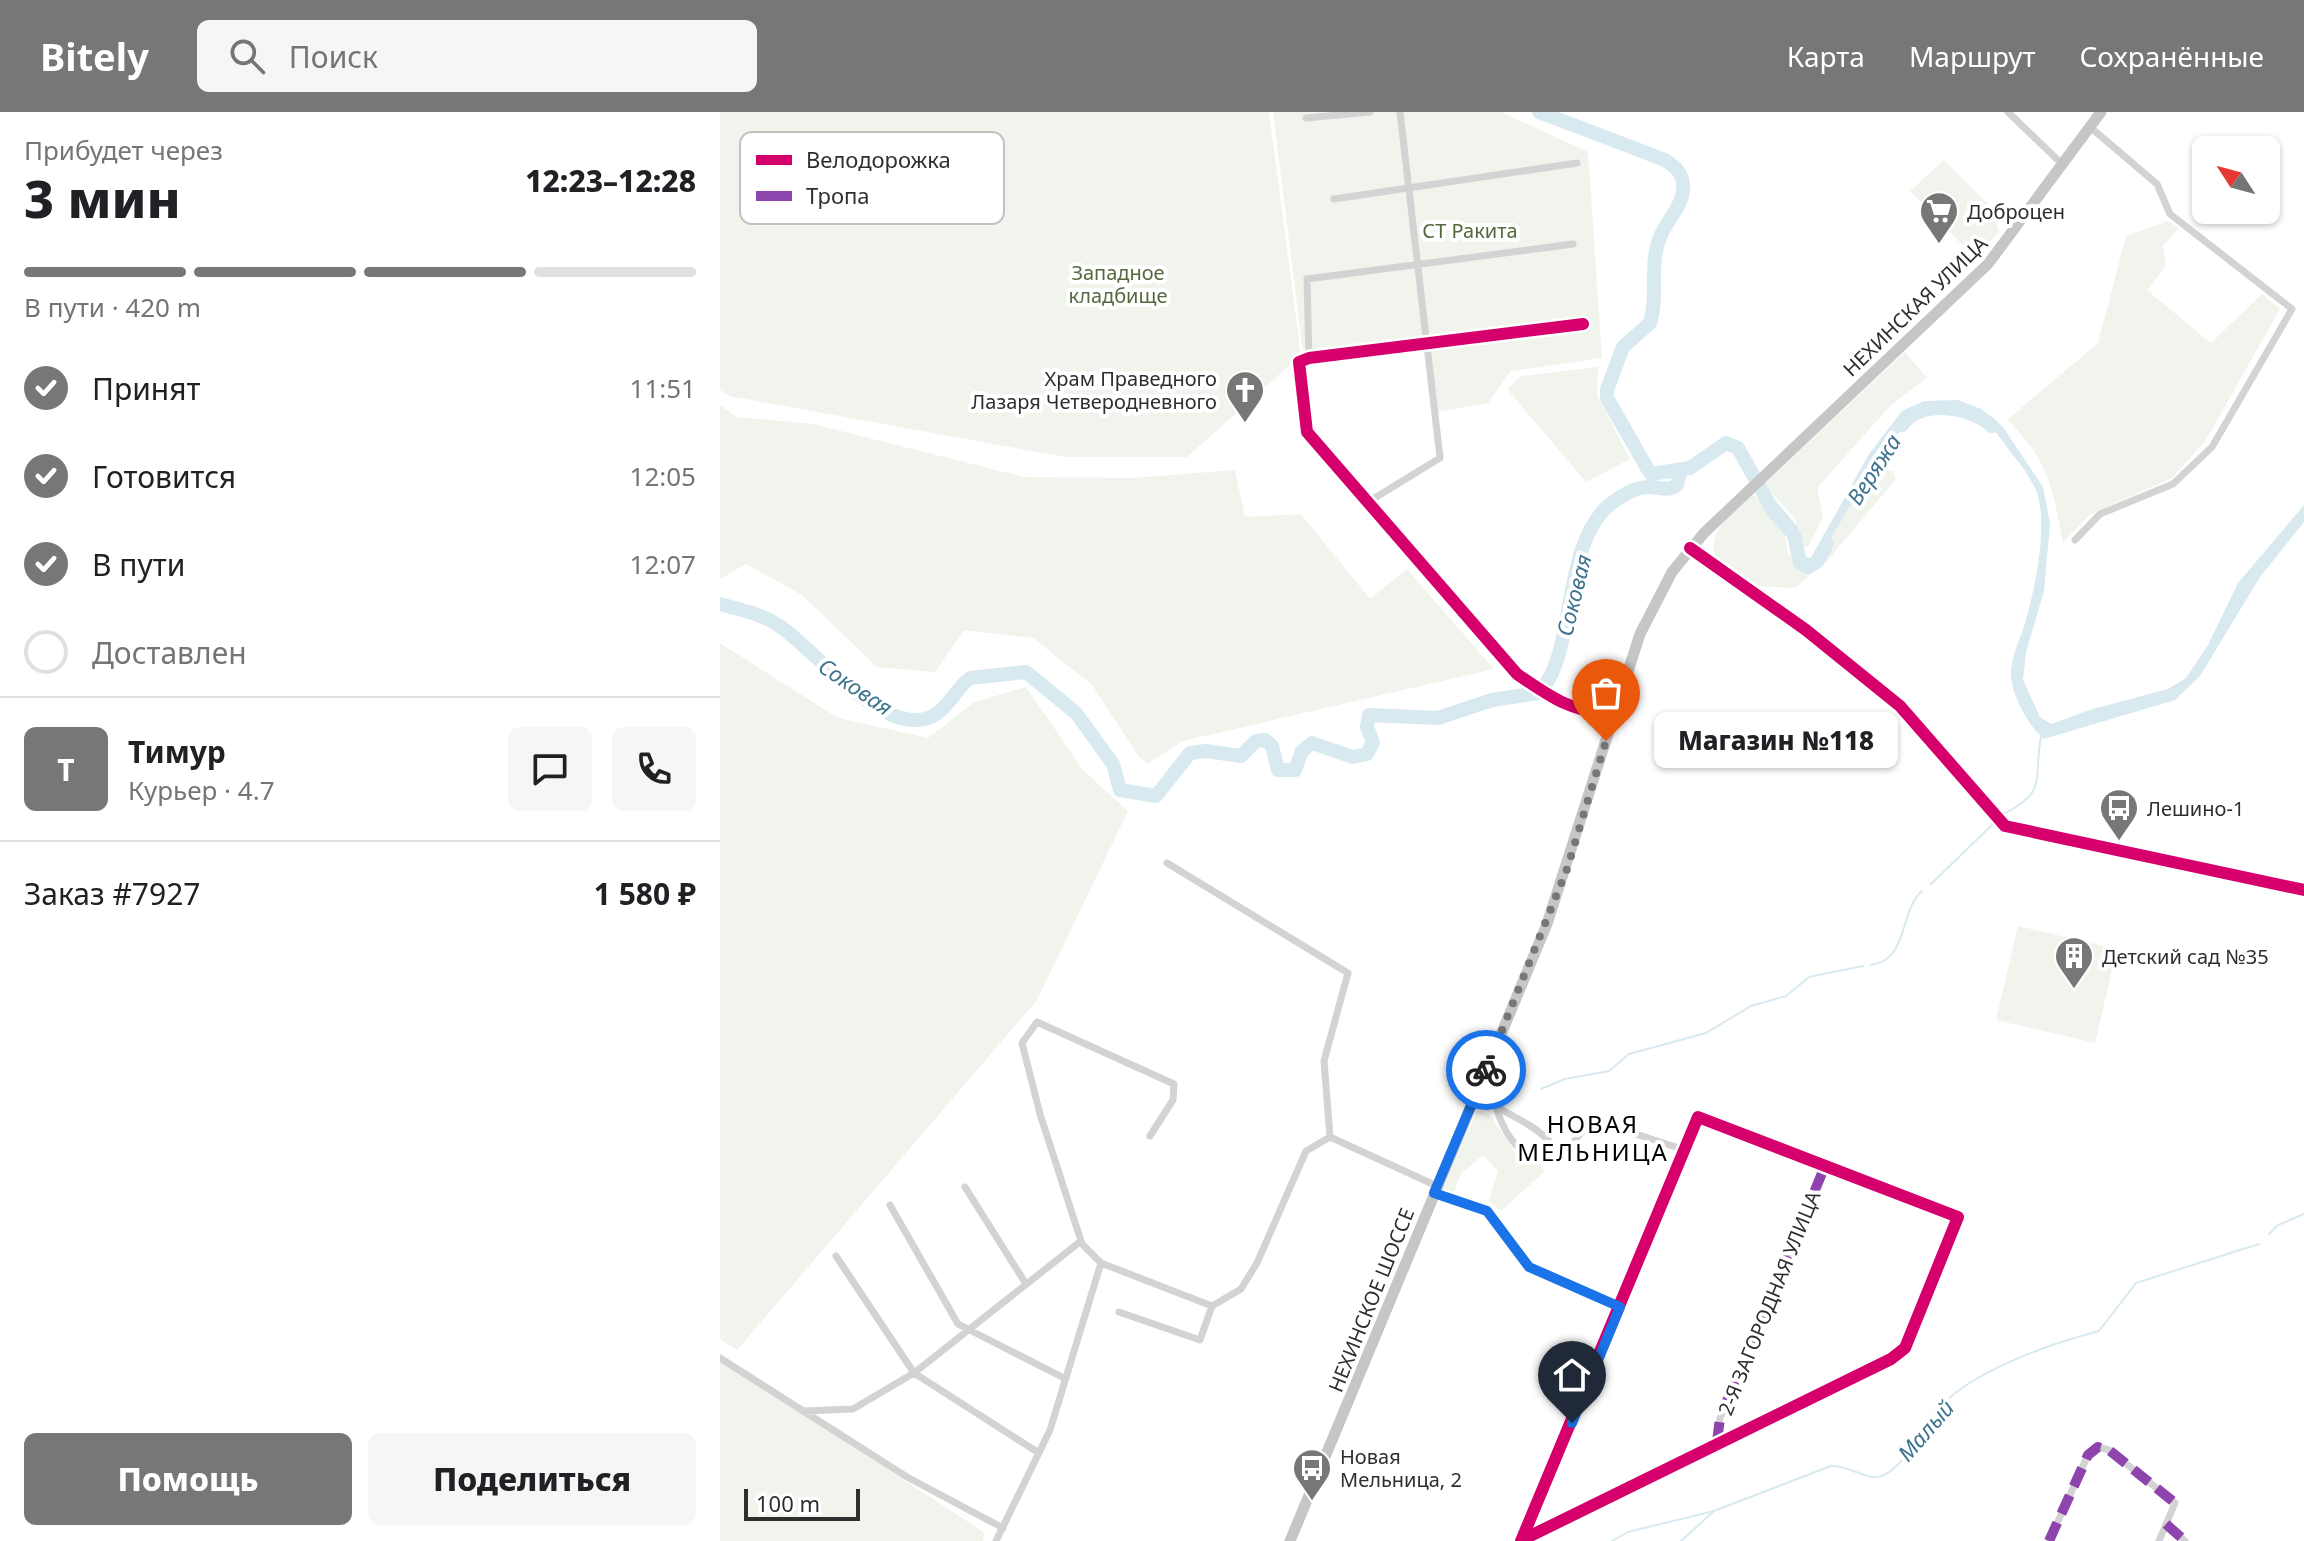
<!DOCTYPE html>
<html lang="ru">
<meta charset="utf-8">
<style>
:root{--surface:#fff;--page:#f6f6f6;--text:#202124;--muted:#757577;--line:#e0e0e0;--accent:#777}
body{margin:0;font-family:"Noto Sans",sans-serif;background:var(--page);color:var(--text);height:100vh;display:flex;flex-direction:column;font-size:30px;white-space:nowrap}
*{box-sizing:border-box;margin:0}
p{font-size:26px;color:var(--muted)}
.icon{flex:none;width:44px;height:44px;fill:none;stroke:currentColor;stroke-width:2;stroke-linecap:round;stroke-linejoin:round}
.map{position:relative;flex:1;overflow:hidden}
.details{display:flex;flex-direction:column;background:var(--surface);width:720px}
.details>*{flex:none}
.needle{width:52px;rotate:306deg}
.controls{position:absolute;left:1472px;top:24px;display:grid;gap:16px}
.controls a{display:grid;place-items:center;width:88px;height:88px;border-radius:12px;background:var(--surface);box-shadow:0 2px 6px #0004;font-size:40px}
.scale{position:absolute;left:24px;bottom:20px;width:116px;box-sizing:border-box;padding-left:8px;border:4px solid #2e2e2e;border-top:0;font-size:22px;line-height:28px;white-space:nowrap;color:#2e2e2e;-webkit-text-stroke:6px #fff;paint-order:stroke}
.pin{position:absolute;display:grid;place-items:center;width:68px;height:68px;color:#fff;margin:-82px -34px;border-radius:50% 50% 50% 0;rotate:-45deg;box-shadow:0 0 8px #0007}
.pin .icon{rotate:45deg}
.courier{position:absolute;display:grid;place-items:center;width:80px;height:80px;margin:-40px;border:6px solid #1a73e8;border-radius:50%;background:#fff;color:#222;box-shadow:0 2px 10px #0007}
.bubble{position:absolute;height:56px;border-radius:12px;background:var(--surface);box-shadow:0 2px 6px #0004;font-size:26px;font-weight:800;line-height:56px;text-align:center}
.summary em{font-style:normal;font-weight:800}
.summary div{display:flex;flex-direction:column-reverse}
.summary{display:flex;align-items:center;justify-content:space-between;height:136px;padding:0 24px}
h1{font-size:52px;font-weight:800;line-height:60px}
.bar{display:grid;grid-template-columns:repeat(4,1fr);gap:12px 8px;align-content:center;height:96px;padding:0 24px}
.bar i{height:10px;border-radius:6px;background:var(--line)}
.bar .selected{background:var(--accent)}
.bar p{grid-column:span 4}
.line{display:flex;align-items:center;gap:20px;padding:0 24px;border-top:2px solid var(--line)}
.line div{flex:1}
.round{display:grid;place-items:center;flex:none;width:84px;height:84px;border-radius:12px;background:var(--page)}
ol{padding:0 24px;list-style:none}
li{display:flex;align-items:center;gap:24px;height:88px}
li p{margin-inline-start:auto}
li .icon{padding:8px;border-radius:50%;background:var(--accent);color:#fff;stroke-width:4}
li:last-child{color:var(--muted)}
li i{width:44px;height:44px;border:4px solid var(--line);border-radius:50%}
.button{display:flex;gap:16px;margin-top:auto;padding:16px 24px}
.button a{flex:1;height:92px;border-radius:12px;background:var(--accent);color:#fff;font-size:32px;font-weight:800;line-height:92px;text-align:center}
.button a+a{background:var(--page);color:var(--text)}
header{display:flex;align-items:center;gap:48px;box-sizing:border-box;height:112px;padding:0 40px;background:var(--accent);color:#fff}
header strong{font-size:38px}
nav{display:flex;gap:44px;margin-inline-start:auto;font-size:28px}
.search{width:560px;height:72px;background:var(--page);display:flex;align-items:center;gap:20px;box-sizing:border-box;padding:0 28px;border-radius:12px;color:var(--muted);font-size:30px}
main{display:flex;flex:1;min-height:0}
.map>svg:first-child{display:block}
.green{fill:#f1f4ec}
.water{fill:#d8e9f0}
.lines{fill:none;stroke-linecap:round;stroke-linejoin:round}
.stream{stroke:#d8e9f0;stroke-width:2}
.river{stroke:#d8e9f0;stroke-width:14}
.minor{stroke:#d3d3d3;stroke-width:7}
.primary{stroke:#c6c6c6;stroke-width:11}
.quiet{stroke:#8e44ad;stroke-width:10;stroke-dasharray:20 10;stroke-linecap:butt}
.cycleway-casing{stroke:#fff;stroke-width:17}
.cycleway{stroke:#d6006c;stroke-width:12}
.done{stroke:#777;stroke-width:8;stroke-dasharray:0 14.4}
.route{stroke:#1a73e8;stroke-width:10}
.labels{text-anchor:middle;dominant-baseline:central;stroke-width:8;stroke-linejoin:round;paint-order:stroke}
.poi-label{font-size:20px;fill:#2e2e2e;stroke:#fff;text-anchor:start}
.park-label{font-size:20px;fill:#54683d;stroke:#fff}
.street-label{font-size:20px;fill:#2e2e2e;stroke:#fff}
.water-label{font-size:22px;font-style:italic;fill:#3e748e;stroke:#fff}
.quarter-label{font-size:24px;letter-spacing:2px;fill:#000;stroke:#fff}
.key{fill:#fff;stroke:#c0c0c0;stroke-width:2}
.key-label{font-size:22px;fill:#2e2e2e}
</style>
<header>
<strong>Bitely</strong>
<div class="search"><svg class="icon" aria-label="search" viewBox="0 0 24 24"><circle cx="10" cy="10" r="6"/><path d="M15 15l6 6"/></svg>Поиск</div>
<nav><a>Карта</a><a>Маршрут</a><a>Сохранённые</a></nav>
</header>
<main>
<section class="details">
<div class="summary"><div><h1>3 мин</h1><p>Прибудет через</p></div><em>12:23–12:28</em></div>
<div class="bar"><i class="selected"></i><i class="selected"></i><i class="selected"></i><i></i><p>В пути · 420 m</p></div>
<ol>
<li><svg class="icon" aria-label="check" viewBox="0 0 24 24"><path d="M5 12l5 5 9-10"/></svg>Принят<p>11:51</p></li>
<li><svg class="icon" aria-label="check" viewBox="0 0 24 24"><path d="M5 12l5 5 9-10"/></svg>Готовится<p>12:05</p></li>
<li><svg class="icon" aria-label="check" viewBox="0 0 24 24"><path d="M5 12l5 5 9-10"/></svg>В пути<p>12:07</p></li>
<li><i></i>Доставлен</li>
</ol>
<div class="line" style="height:144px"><b class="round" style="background:var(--accent);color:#fff">Т</b><div><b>Тимур</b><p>Курьер · 4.7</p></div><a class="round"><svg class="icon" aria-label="chat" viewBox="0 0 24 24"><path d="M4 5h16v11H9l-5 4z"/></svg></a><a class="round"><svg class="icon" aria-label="phone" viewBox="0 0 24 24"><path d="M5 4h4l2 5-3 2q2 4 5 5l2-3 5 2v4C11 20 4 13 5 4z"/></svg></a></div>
<div class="line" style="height:104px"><div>Заказ #7927</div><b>1 580 ₽</b></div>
<div class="button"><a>Помощь</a><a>Поделиться</a></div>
</section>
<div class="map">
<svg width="1584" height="1429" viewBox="0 0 1584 1429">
<rect width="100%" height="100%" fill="#fff"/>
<!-- green -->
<path class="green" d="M 0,0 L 549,0 L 581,243 L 467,345 L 345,345 L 9,284 L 0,278 Z
M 553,0 L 781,0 L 868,40 L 882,246 L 791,259 L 768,291 L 718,300 L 709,228 L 583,241 Z
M 1224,48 L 1270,94 L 1279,120 L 1255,146 L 1190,79 Z
M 1448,109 L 1459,116 L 1443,134 L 1446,154 L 1427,178 L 1491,231 L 1542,182 L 1560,197 L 1486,328 L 1452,366 L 1369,403 L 1343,431 C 1333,378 1329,347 1287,308 L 1378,231 L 1406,124 Z
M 1185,240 L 1207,266 L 1171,293 L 1097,376 L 1103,405 L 1088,435 L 1081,436 L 1076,408 L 1044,372 Z
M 878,255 L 877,283 L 910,347 L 866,370 L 787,277 L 801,264 Z
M 0,293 L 17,305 L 93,312 L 304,365 L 413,366 L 515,358 L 525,405 L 581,402 L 650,487 L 687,457 L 774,557 L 463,629 L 428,652 L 419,645 L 372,573 L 313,526 L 244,518 L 215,560 L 157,555 L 82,483 L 26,452 L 0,467 Z
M 1149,359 L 1173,359 L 1176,367 L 1108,448 L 1075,476 L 1039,474 L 994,442 C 990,416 1015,397 1032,381 L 1063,415 L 1068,442 L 1079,454 L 1099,444 Z
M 0,531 L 118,606 L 208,626 L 255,590 L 306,575 L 363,658 L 408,699 L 317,888 L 17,1238 L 0,1227 Z
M 1298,814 L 1397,837 L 1375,931 L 1276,908 Z
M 757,998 L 770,1003 L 796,1042 L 822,1050 L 824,1060 L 781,1099 L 769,1089 L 778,1059 L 763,1043 L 741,1062 L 734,1080 L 723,1077 Z
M 0,1248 L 265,1421 L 263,1429 L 0,1429 Z"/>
<!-- water -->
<path class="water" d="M 1238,288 L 1261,297 L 1283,315 L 1323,375 L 1330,412 L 1324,479 L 1306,540 L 1303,568 L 1320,605 L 1331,612 L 1373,597 L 1448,577 L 1466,566 L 1488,533 L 1518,471 L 1584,393 L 1584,410 L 1540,465 L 1480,564 L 1455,588 L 1324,627 C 1309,615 1292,584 1291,564 C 1290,547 1300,528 1305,511 C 1315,476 1329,413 1316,378 C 1310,365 1301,353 1292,342 C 1280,326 1269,307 1248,301 C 1230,296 1206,293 1190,305 L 1140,377 L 1098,448 L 1086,451 L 1079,448 L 1074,422 L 1041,384 L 1047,379 L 1078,415 L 1083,444 L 1091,446 L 1149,342 L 1182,299 L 1204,289 Z"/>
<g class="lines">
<!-- stream -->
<path class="stream" d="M 1283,702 C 1328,680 1313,668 1321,625
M 1211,772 L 1274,711
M 1151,853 C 1189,848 1179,799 1202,779
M 821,977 L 845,967 L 889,959 L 909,942 L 986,921 L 1031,894 L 1066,884 L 1089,865 L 1143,854
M 1549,1122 L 1558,1113 L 1584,1102
M 892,1429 L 908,1420 L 994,1399 L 1111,1354 C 1129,1352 1147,1371 1164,1363 C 1190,1350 1202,1312 1223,1292 C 1257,1257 1333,1231 1379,1219 L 1416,1171 L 1539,1132
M 961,1429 L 993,1400"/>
<!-- river -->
<path class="river" d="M 819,0 L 945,48 C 954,54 962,60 963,72 C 965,92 948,106 941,123 C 928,151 939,184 930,211 L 903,235 L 887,278 L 887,286 L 927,356 L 931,362 L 970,356 L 1006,331 L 1018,336 L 1053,399 L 1074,423 L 1080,451 L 1087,455 L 1097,450 L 1107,432
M 1182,313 C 1201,287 1249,294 1272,314
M 0,492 C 20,498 40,501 58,513 C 93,535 156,619 205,607 C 226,602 234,578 250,566 L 306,560 L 356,601 L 393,652 L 400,678 L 436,684 L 470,641 L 486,639 L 521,644 L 536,629 L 545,628 L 552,634 L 558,658 L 575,658 L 582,639 L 592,631 L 633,645 L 647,642 L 653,630 L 647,615 L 649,603 L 718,606 L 772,588 L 818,581 C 857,546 840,436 889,393 C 900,385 914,375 928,375 C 939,375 947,380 957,373 L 961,358"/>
<!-- minor -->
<path class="minor" d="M 1288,0 L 1343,53
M 586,6 L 650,0
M 614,87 L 857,51
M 863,212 L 589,246 L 579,250 L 587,320 L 797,562 C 833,587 849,598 894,604
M 589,246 L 587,167 L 853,132
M 648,390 L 720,346 L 680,0
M 1355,428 L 1380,402 L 1453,372 L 1492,335 L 1572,197 L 1450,102 L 1437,72 L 1370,15
M 970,436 L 1086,518 L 1180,594 L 1285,714 L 1584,778
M 756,981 C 784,1004 822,1011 840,1044 C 855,1034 860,1015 876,1009 L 965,1038
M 777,998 C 787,1028 805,1054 840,1044
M 430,1024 L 453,988 L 454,972 L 317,910 L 302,931 L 320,1002 L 362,1132 L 381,1151 L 492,1194
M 610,1025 L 717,1074
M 245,1075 L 306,1172
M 714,1081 L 767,1099 L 809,1155 L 900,1195
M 170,1093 L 238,1212 L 346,1267
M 116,1144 L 194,1261 L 319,1341
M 399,1200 L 480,1228 L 492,1194 L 521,1177 L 537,1151 L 586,1039 L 610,1025 L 604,949 L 628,861 L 447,751
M 0,1246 L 187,1365 L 283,1416
M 83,1299 L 133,1297 L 194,1261 L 361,1129
M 997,1330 L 1000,1306 L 1105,1054
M 1446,1412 L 1465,1429
M 276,1429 L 330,1318 L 381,1151
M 801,1429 L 978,1005 L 1238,1105 L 1185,1236 L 1171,1247 L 804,1427
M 1329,1429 L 1368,1343 L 1378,1335 L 1389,1338 L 1455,1391 L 1439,1429"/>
<!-- primary -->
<path class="primary" d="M 570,1429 L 827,812 L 920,522 L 952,460 L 984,421 L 1268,152 L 1381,0"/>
<!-- quiet -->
<path class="quiet" d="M 997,1330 L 1000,1306 L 1105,1054
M 1446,1412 L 1465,1429
M 1329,1429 L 1368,1343 L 1378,1335 L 1389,1338 L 1455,1391"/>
<defs>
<path id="cycleway" d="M 863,212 L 589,246 L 579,250 L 587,320 L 797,562 C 833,587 849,598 894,604
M 970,436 L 1086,518 L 1180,594 L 1285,714 L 1584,778
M 801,1429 L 978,1005 L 1238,1105 L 1185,1236 L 1171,1247 L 804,1427"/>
</defs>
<!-- cycleway casing -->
<use href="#cycleway" class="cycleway-casing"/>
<!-- cycleway -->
<use href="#cycleway" class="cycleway"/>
</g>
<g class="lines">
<!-- done -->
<path class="done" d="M 766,958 L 847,757 L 886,629"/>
<!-- route -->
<path class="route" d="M 766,958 L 714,1081 L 767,1099 L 809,1155 L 900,1195 L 852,1311"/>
</g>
<!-- icons -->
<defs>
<symbol id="supermarket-pin" viewBox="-11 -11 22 30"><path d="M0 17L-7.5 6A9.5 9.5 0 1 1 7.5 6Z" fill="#777" stroke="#fff"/><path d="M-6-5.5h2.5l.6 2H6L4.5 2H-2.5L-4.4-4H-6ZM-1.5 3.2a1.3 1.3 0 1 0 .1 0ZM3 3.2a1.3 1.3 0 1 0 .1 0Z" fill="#fff"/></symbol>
<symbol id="church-pin" viewBox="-11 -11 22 30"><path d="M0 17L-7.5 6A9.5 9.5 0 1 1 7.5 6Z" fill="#777" stroke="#fff"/><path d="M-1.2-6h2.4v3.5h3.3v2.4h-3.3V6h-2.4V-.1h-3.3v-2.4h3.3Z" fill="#fff"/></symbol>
<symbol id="bus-pin" viewBox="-11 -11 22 30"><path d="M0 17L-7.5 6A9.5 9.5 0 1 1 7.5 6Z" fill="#777" stroke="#fff"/><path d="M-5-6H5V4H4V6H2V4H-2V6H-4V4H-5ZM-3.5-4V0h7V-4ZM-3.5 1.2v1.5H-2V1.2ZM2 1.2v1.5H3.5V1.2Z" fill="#fff"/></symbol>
<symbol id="building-pin" viewBox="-11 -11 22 30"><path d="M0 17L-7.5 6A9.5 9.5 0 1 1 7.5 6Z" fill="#777" stroke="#fff"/><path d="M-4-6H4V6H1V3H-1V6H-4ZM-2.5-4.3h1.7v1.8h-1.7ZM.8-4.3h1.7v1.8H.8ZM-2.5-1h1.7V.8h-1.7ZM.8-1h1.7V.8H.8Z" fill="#fff"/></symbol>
</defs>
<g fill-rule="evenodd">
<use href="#supermarket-pin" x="1197" y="77" width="44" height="60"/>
<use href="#church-pin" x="503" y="256" width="44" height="60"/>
<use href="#bus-pin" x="1377" y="674" width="44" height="60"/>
<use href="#building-pin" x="1332" y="822" width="44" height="60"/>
<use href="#bus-pin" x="570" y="1334" width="44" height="60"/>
</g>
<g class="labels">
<!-- poi labels -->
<g class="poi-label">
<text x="1247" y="99">Доброцен</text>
<text x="497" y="266" text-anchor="end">Храм Праведного<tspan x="497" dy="23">Лазаря Четверодневного</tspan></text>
<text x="1427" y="696">Лешино-1</text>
<text x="1382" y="844">Детский сад №35</text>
<text x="620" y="1344">Новая<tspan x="620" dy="23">Мельница, 2</tspan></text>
</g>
<!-- park labels -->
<g class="park-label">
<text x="750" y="118">СТ Ракита</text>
<text x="398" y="160">Западное<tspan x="398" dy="23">кладбище</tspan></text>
</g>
<!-- street labels -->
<g class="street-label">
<text transform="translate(1195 194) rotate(-44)">НЕХИНСКАЯ УЛИЦА</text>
<text transform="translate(651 1188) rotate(-68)">НЕХИНСКОЕ ШОССЕ</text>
<text transform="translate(1049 1191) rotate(-68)">2-Я ЗАГОРОДНАЯ УЛИЦА</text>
</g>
<!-- water labels -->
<g class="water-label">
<text transform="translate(1153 357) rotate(-57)">Веряжа</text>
<text transform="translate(853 483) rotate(-76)">Соковая</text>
<text transform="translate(136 574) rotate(34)">Соковая</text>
<text transform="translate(1205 1318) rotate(-49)">Малый</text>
</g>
<!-- quarter labels -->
<g class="quarter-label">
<text x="873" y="1011">НОВАЯ<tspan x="873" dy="28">МЕЛЬНИЦА</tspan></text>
</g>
</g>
<!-- legend -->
<rect x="20" y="20" width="264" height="92" rx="12" class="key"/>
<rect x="36" y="43" width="36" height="10" fill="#d6006c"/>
<rect x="36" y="79" width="36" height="10" fill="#8e44ad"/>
<g class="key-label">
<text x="86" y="56">Велодорожка</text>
<text x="86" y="92">Тропа</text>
</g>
</svg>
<div class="controls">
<a><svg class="needle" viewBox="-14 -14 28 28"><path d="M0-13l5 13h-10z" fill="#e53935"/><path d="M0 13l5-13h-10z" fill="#757577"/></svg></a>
</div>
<div class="scale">100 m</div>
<div class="pin" style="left:886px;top:629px;background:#ea580c"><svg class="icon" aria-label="bag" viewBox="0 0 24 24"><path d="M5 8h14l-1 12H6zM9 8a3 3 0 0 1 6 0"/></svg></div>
<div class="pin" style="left:852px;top:1311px;background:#1f2937"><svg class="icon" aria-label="home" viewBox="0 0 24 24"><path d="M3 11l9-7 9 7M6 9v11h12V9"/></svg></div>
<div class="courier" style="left:766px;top:958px"><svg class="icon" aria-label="bike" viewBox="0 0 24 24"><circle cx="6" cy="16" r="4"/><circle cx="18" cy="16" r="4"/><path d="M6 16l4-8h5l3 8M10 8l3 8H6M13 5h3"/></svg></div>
<div class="bubble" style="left:934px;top:600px;width:244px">Магазин №118</div>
</div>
</main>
